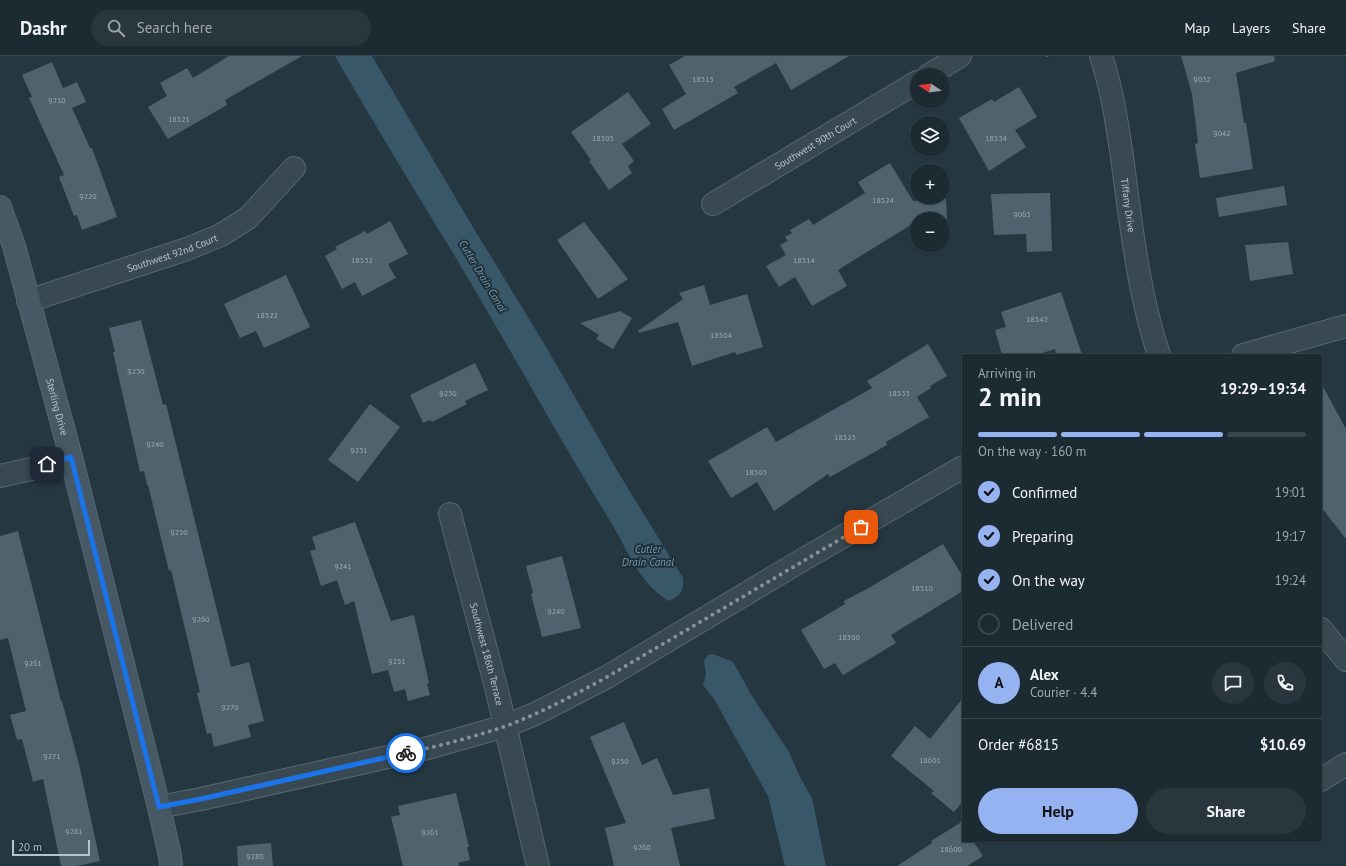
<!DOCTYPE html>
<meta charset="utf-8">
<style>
:root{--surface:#1c2a32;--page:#29363e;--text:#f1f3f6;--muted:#a0a7ac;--line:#3a464d;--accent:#95b2f1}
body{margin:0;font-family:"PT Sans",sans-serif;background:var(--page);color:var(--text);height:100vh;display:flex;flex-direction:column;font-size:15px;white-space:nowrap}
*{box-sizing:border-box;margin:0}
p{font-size:13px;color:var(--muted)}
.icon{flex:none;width:22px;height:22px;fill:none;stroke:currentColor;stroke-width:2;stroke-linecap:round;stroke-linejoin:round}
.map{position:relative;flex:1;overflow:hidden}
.side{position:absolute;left:962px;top:298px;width:360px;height:488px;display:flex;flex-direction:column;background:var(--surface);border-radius:0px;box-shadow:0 1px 3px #0004,0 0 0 1px var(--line)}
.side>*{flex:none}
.needle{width:26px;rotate:283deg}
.tools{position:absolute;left:910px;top:12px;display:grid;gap:8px}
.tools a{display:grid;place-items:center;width:40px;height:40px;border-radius:50%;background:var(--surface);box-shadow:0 1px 3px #0004,0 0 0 1px var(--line);font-size:20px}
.scale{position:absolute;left:12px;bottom:10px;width:78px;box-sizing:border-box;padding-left:4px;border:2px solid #b6c4cc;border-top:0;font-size:11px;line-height:14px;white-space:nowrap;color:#b6c4cc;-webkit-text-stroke:3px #1e2e37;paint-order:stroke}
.pin{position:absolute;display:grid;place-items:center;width:34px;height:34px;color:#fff;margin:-17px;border-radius:8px;box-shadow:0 2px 6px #0006}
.courier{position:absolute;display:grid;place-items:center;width:40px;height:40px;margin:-20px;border:3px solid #1a73e8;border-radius:50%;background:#fff;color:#222;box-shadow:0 1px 5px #0007}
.head em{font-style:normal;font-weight:600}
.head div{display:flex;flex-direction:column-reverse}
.head{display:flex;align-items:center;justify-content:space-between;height:68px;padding:0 16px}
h1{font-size:26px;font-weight:600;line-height:30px}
.bar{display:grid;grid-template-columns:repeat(4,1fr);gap:6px 4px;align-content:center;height:48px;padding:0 16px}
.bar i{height:5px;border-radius:3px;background:var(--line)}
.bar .selected{background:var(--accent)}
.bar p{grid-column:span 4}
.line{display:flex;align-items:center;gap:10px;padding:0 16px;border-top:1px solid var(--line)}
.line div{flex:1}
.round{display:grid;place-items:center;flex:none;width:42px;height:42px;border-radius:21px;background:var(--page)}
ol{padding:0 16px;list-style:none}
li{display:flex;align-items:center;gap:12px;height:44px}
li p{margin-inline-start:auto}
li .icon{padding:4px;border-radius:50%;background:var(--accent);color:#111;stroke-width:4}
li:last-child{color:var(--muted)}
li i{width:22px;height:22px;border:2px solid var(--line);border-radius:50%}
.action{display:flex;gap:8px;margin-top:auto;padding:8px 16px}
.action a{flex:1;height:46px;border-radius:24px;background:var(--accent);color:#111;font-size:16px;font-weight:600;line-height:46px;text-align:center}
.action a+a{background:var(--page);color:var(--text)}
header{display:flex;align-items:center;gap:24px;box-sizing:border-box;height:56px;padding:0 20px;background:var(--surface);border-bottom:1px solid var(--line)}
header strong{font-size:19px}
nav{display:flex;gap:22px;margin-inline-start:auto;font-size:14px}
.search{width:280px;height:36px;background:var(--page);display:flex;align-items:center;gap:10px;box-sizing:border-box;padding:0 14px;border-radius:22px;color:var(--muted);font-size:15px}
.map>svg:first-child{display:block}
.water{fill:#38586a}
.building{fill:#4e636d}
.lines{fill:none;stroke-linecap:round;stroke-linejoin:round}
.street-casing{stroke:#57676f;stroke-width:24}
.secondary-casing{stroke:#57676f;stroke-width:24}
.path{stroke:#455f5c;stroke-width:2.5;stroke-dasharray:3 3;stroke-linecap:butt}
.street{stroke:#394952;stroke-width:22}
.secondary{stroke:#475965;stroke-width:22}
.done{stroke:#83939c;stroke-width:4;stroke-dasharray:0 7.2}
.route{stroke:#1a73e8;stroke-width:5}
.labels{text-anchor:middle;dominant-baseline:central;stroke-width:3.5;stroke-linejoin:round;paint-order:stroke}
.number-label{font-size:8px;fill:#9cacb4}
.street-label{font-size:10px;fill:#b6c4cc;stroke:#1e2e37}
.water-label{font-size:11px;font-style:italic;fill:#759cb0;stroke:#1e2e37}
</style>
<header>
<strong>Dashr</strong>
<div class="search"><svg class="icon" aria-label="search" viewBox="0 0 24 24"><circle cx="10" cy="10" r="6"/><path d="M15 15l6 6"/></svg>Search here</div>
<nav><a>Map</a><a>Layers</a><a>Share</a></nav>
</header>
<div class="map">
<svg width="1346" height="810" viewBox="0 0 1346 810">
<rect width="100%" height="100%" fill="#253842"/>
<!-- water -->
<path class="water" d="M 335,0 L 372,0 L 468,163 L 545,289 L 618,416 L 683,522 C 684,536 681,538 669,545 C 642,529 632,504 617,477 C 602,451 586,426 571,400 C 532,334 495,267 456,202 C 415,135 374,68 335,0 Z
M 713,598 L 733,606 L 752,640 L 789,696 L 800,721 L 812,742 L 826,810 L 785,810 L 768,740 L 714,643 L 703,629 L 706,619 L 704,604 L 708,599 Z"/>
<!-- building -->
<path class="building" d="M 229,0 L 302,0 L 225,44 L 227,49 L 168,83 L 148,51 L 167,40 L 160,27 L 187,12 L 193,22 Z
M 685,0 L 849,0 L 791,34 L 776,7 L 734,31 L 738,37 L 674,74 L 662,53 L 686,38 L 669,9 Z
M 1181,0 L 1274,0 L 1275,5 L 1236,17 L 1244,67 L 1246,67 L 1253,113 L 1200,122 L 1195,88 L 1198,87 L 1192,38 Z
M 52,6 L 63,32 L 77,26 L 86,46 L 72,52 L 90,92 L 92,92 L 117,161 L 82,174 L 77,159 L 74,160 L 59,121 L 64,119 L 29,42 L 32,41 L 22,19 Z
M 1019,31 L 1037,61 L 1015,74 L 1026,91 L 989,115 L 959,62 L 992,43 L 994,46 Z
M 628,36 L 651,68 L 622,88 L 634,105 L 628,110 L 632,117 L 609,134 L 589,105 L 591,104 L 571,76 Z
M 890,107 L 913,145 L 946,143 L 947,163 L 917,163 L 917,165 L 838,214 L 847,230 L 812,250 L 795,221 L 779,231 L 766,210 L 786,199 L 780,189 L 788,185 L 785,181 L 792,177 L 790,174 L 809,163 L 813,169 L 865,137 L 858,126 Z
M 1284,130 L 1287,149 L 1219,161 L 1216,142 Z
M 1050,137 L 1052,195 L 1027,196 L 1026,178 L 994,179 L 991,138 Z
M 390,165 L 408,198 L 388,208 L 396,222 L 362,240 L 355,226 L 342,233 L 325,200 L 337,193 L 335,191 L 365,175 L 367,178 Z
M 584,166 L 628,223 L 598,243 L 557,184 Z
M 1288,186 L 1293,218 L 1250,225 L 1245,189 Z
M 286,219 L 310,271 L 264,292 L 256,275 L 240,282 L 224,248 Z
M 704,229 L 710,249 L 747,238 L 763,291 L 736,299 L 735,296 L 692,310 L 678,266 L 639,277 L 638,275 L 683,243 L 679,237 Z
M 1061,236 L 1082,299 L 1056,299 L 1055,293 L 1036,299 L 1002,299 L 995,274 L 1006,271 L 1001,256 Z
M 620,255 L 632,262 L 613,293 L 596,283 L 599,279 L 580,267 Z
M 141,264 L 163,349 L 166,348 L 231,611 L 249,606 L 264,665 L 248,669 L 251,681 L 214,691 L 211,677 L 207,678 L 197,637 L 200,636 L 171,514 L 169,515 L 148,429 L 147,429 L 144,415 L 140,416 L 113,296 L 115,296 L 109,272 Z
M 928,288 L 947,320 L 930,330 L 931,332 L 917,341 L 929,361 L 886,386 L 887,389 L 830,421 L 828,418 L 774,455 L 757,426 L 731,442 L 708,405 L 767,371 L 776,386 L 872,332 L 867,325 Z
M 475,307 L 488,334 L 465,345 L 467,348 L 432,366 L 430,364 L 423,367 L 410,339 Z
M 1321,327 L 1346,373 L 1346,483 L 1321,451 Z
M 370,348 L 400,371 L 358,426 L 328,404 Z
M 355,466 L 391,565 L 414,559 L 429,627 L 427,628 L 430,639 L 408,645 L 405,633 L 394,636 L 388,614 L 372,618 L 354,545 L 345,549 L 337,524 L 321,530 L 310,495 L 316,493 L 312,481 Z
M 18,475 L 61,645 L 62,645 L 79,708 L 100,805 L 77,810 L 61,810 L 43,723 L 33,726 L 22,683 L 17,684 L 10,659 L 26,655 L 8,582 L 0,584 L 0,480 Z
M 943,488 L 963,521 L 963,535 L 891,579 L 896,587 L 843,619 L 835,607 L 824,613 L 801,574 L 845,548 L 844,545 L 865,534 Z
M 562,500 L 581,572 L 542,581 L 531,538 L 533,537 L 526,510 Z
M 963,642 L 963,745 L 954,756 L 931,737 L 934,735 L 891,700 L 915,670 L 930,683 Z
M 624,666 L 642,709 L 657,702 L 673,739 L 709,732 L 715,763 L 671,772 L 680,810 L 614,810 L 605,772 L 626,767 L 590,681 Z
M 456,737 L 469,791 L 467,791 L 470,804 L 458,807 L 459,810 L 403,810 L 391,761 L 400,759 L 398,750 Z
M 963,765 L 963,785 L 973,785 L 983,800 L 967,810 L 897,810 L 932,787 L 931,785 Z
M 271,787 L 273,810 L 238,810 L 237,790 Z"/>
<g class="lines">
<defs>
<g id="street">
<path id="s1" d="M 1101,0 C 1112,33 1117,67 1122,101 C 1131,167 1138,236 1159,299"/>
<path d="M 929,19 L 960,0"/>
<path id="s2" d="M 713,148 L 917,26"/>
<path id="s3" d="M 28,245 L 187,193 L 221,179 L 248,162 L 294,112"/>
<path d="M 1243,299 L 1346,270"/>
<path d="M 0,420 L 35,412 L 71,401"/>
<path id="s4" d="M 450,458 L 496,631 L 538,810"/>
<path d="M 1321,573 L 1346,604"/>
<path d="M 1321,724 L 1346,708"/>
<path d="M 159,751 L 201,743 L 428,692 L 505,670 L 535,658 L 607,621 L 799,506 L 963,411"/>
</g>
<g id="secondary">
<path id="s5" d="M 0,151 L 14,190 L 71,401 L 159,751 L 170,800 L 171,810"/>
</g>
</defs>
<!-- street casing -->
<use href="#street" class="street-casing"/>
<!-- secondary casing -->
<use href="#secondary" class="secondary-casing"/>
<!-- path -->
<path class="path" d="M 1047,1 L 1047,0"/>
<!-- street -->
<use href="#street" class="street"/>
<!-- secondary -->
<use href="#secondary" class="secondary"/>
</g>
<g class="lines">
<!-- done -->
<path class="done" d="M 406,697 C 439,690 474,681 506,670 C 541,657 574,639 607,621 L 861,471"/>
<!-- route -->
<path class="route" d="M 47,408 L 71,401 L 159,751 L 201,743 L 406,697"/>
</g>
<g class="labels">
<!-- number labels -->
<g class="number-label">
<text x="703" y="23">18515</text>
<text x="1202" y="23">9032</text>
<text x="57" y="44">9210</text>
<text x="179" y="63">18521</text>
<text x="1222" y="77">9042</text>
<text x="603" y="82">18505</text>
<text x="996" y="82">18534</text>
<text x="88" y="140">9220</text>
<text x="883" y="144">18524</text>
<text x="1022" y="158">9063</text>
<text x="362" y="204">18532</text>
<text x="804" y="204">18514</text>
<text x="267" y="259">18522</text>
<text x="1037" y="263">18543</text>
<text x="721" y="279">18504</text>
<text x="136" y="315">9230</text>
<text x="448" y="337">9230</text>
<text x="899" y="337">18533</text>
<text x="845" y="381">18523</text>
<text x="155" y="388">9240</text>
<text x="359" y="394">9231</text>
<text x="756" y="416">18503</text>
<text x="179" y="476">9250</text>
<text x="343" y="510">9241</text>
<text x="922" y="532">18510</text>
<text x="556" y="555">9240</text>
<text x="201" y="563">9260</text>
<text x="849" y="581">18500</text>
<text x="397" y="605">9251</text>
<text x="33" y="607">9261</text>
<text x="230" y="651">9270</text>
<text x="52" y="700">9271</text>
<text x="930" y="704">18601</text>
<text x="620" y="705">9250</text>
<text x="74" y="775">9281</text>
<text x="430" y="776">9261</text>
<text x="642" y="791">9260</text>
<text x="951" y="793">18600</text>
<text x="255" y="800">9280</text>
</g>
<!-- street labels -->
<g class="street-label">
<text stroke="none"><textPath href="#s2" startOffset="119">Southwest 90th Court</textPath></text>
<text stroke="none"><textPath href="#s1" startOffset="152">Tiffany Drive</textPath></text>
<text stroke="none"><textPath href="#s3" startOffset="152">Southwest 92nd Court</textPath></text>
<text stroke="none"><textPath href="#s5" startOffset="208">Sterling Drive</textPath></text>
<text stroke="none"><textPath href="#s4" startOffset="145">Southwest 186th Terrace</textPath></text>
</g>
<!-- water labels -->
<g class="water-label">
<text transform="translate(483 220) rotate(59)">Cutler Drain Canal</text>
<text x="648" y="493">Cutler<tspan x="648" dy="13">Drain Canal</tspan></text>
</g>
</g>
</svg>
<div class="tools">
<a><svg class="needle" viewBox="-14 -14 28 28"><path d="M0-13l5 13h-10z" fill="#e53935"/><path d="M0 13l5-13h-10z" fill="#a0a7ac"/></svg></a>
<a><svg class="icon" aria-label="layers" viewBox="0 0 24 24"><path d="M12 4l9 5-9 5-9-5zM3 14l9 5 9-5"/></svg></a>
<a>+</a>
<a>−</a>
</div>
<div class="scale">20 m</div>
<div class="pin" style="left:861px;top:471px;background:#ea580c"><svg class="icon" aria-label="bag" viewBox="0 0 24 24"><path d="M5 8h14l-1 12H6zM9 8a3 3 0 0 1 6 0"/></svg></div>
<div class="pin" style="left:47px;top:408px;background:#1f2937"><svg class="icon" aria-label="home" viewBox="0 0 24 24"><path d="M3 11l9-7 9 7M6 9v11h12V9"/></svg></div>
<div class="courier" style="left:406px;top:697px"><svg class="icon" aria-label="bike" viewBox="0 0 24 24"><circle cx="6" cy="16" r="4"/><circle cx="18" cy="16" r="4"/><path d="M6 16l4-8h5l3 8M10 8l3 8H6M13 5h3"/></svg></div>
<section class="side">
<div class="head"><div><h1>2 min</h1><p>Arriving in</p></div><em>19:29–19:34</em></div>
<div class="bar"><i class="selected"></i><i class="selected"></i><i class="selected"></i><i></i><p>On the way · 160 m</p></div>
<ol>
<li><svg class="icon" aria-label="check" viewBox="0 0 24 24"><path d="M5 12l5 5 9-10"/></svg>Confirmed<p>19:01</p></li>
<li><svg class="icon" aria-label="check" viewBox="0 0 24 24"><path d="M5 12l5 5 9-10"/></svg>Preparing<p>19:17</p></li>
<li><svg class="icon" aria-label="check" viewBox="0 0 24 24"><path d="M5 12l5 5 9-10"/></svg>On the way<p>19:24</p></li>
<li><i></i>Delivered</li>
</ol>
<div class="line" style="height:72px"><b class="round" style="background:var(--accent);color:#111">A</b><div><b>Alex</b><p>Courier · 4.4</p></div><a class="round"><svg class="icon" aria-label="chat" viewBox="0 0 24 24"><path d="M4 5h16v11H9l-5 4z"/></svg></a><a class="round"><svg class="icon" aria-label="phone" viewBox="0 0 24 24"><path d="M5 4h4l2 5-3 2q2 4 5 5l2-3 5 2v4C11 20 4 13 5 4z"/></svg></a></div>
<div class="line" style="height:52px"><div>Order #6815</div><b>$10.69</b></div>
<div class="action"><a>Help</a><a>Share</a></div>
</section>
</div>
